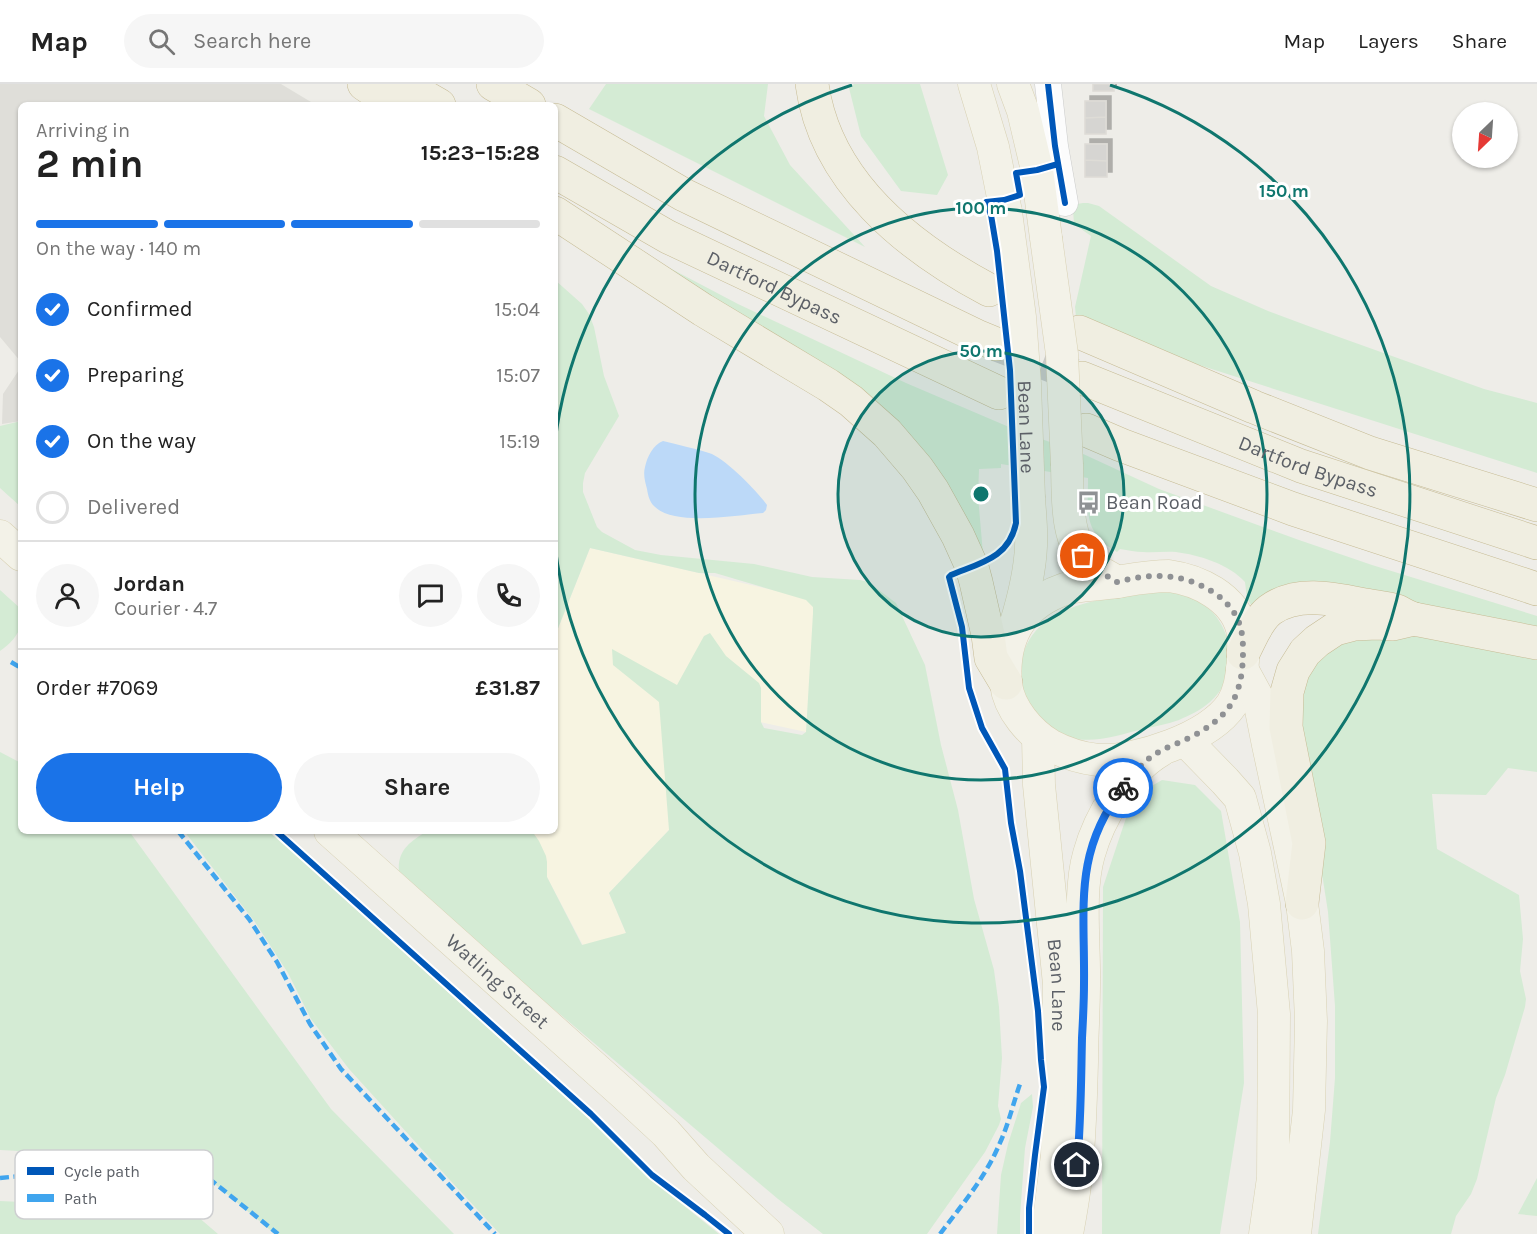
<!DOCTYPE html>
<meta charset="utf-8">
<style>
:root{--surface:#fff;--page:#f6f6f6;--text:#222;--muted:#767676;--line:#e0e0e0;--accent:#1a73e8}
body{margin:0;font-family:Karla,sans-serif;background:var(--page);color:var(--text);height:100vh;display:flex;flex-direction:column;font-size:22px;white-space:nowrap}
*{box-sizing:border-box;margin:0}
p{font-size:20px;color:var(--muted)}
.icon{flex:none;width:33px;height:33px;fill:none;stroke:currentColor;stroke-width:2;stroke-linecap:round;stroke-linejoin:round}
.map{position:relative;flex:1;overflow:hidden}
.sheet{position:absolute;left:18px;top:18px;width:540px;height:732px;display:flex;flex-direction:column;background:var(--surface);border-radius:9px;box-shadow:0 2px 4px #0004}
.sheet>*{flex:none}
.needle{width:39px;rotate:205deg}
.buttons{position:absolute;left:1452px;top:18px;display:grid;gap:12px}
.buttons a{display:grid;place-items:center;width:66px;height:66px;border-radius:50%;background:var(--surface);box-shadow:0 2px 4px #0004;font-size:30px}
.pin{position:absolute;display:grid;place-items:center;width:51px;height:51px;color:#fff;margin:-26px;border:3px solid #fff;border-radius:50%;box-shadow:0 2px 6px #0007}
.courier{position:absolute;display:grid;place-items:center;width:60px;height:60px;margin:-30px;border:4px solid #1a73e8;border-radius:50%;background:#fff;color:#222;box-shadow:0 2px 8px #0007}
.headline em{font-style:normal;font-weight:700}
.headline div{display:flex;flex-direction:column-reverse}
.headline{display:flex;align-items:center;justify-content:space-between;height:102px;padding:0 18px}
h1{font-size:39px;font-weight:700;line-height:45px}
.bar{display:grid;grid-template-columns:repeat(4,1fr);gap:9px 6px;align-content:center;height:72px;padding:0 18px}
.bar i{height:8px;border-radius:4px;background:var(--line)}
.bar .current{background:var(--accent)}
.bar p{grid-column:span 4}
.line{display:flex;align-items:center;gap:15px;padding:0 18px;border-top:2px solid var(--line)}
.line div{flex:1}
.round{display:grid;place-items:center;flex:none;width:63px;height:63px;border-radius:32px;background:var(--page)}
ol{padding:0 18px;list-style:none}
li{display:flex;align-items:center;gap:18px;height:66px}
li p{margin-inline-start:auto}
li .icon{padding:6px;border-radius:50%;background:var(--accent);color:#fff;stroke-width:4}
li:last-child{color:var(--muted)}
li i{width:33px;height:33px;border:3px solid var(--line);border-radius:50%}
.primary-button{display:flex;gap:12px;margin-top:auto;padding:12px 18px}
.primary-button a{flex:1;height:69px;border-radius:36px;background:var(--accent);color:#fff;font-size:24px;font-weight:700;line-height:69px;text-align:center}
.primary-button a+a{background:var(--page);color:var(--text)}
header{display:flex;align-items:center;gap:36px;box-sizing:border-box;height:84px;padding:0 30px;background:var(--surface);border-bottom:2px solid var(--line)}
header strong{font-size:28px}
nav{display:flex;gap:33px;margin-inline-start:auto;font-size:21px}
.search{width:420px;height:54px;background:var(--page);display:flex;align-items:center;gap:15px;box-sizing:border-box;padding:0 21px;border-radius:33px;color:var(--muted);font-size:22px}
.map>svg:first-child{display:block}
.commercial{fill:#f7f4e1}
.industrial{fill:#dfded9}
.green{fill:#d4ebd4}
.water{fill:#bcd9f8}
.building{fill:#d6d5d2;stroke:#dedcd6;stroke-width:1.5;filter:url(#shadow)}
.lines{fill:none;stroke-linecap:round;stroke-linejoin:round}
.highway-tunnel{stroke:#cacac8;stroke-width:33;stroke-dasharray:33 16;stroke-linecap:butt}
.minor-casing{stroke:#cacbca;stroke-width:27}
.major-casing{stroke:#d8d1b3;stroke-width:33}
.highway-casing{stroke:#c6bb94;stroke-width:34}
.minor{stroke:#fcfcfc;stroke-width:26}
.major{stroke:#f3f2e8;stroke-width:32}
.highway{stroke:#f0eee1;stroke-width:33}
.major-bridge-casing{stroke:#d8d1b3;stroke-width:33;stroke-linecap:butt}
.major-bridge{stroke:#f3f2e8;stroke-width:32}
.quiet{stroke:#40a5ee;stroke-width:4.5;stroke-dasharray:9 4.5;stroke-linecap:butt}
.cycleway-casing{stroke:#fff;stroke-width:10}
.cycleway{stroke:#0057b8;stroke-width:6}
.done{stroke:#8f9194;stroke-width:6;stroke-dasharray:0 10.8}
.route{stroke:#1a73e8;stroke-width:8}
.ring{fill:none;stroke:#0f766e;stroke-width:3}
.labels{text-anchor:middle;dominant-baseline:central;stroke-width:6;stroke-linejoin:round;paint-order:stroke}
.street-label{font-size:20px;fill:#5c6067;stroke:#fff}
.poi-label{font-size:20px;fill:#5c6067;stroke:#fff;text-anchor:start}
.key{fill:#fff;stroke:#cecfd1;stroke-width:1.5}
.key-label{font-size:16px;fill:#5c6067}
.centre{fill:#0f766e;stroke:#fff;stroke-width:3}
.ring-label{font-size:18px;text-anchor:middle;font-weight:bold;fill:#0f766e;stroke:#fff;stroke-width:6;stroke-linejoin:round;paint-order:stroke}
</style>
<header>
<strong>Map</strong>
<div class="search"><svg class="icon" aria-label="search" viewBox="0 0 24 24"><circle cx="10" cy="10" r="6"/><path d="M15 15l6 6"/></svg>Search here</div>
<nav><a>Map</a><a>Layers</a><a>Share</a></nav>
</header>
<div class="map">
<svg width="1537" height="1150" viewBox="0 0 1537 1150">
<defs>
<filter id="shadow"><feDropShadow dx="5" dy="-5" stdDeviation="0" flood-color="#0004"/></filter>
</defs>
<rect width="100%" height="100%" fill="#eeede8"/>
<!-- commercial -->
<path class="commercial" d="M 590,464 L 816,516 L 806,648 L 717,629 L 669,746 L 609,809 L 626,849 L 586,867 L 547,793 L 530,747 L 555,747 L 555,552 Z"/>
<!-- industrial -->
<path class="industrial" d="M 0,0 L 281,0 L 316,21 L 21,21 L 21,278 L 0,253 Z
M 21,283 L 21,337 L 2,340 L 3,310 Z"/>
<!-- green -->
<path class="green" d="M 606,0 L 768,0 L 764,32 L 790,81 L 865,163 L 589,25 Z
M 854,0 L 920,0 L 948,91 L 937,111 L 901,107 L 861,52 L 849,4 Z
M 1083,119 L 1088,119 L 1099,122 L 1211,202 L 1268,227 L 1311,243 L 1484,305 L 1537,319 L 1537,389 L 1155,267 L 1076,233 L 1075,223 L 1091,152 L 1074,140 L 1073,125 L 1077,120 Z
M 624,160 L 738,220 L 906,299 L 1016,346 L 1081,369 L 1159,405 L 1299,456 L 1372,481 L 1537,532 L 1537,551 L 1252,522 L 1247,515 L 1245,498 C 1229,480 1199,471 1176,468 C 1165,467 1154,469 1143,468 C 1136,468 1128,466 1120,465 L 1117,468 C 1083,448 1088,429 1088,394 L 1001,380 L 1001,384 L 979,385 L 978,412 L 983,470 L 954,415 Z
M 555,196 L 582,220 L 589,230 L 594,243 L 604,292 L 619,332 L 585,389 L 583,399 L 583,408 L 597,443 L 602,448 L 635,466 L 661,471 L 754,480 L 812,493 L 860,496 L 868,498 L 896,519 L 925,581 L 941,661 L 958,726 L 974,815 L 994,886 L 999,923 L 1002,974 L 998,1022 L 1001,1035 L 999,1041 L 985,1068 L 927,1150 L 823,1150 L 778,1115 L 561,931 L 485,869 L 399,788 C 397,766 410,758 427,747 L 532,747 L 539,757 L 546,772 L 547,778 L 547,793 L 582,861 L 626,849 L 609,809 L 669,746 L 659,618 L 613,581 L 612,565 L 677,601 L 704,552 L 710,549 L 726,572 L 759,599 L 761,604 L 761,638 L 764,644 L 802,651 L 806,648 L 813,529 L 813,523 L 806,516 L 715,489 L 699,489 L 590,464 L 555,552 Z
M 21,337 L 21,423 L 0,404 L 0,342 Z
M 0,506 L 21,525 C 21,529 22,535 21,540 C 19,551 9,561 0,567 Z
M 1155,508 C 1166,508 1180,508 1191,513 C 1231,529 1245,588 1210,618 C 1201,626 1190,631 1179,636 C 1168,640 1155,642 1144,645 C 1121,650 1095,660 1072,654 C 1057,650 1040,640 1032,626 C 1023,611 1017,592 1022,574 C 1037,517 1106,515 1155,508 Z
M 1409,552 L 1432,554 L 1537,573 L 1537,688 L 1508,684 L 1486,711 L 1432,710 L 1437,765 L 1519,811 L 1523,855 L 1520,887 L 1526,915 L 1525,923 L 1505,991 L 1496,1014 L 1477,1095 L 1471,1110 L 1456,1132 L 1451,1150 L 1318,1150 L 1330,1058 L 1335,994 L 1335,922 L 1328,828 L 1323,796 L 1316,767 L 1298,631 L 1309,585 L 1340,557 Z
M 0,668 L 21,679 L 21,747 L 129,747 L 331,1025 L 454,1150 L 275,1150 L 186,1076 L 0,1066 Z
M 1162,696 L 1195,701 L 1221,727 L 1240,838 L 1244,999 L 1220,1150 L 1102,1150 L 1103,803 L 1133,713 Z
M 184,747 L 269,747 L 589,1035 L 652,1096 L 719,1150 L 500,1150 L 449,1095 L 349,985 L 311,935 L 288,889 L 255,838 Z
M 1032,1010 L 1033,1023 L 1025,1064 L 1020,1132 L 1020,1150 L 997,1150 L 1001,1091 L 1008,1060 L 1021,1019 Z
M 1537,1094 L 1537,1132 L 1518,1130 Z
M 0,1117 L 190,1126 L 218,1150 L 0,1150 Z"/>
<!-- water -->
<path class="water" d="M 663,357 C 678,361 694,364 709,369 C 725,374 757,407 767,421 L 766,426 L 763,429 C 737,431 674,443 654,422 C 650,418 648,412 647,405 C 645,398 643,390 645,383 C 647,373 653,361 663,357 Z"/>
<!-- building -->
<path class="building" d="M 1093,0 L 1114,0 L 1114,7 L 1093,7 Z
M 1085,17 L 1106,17 L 1106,33 L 1085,34 Z
M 1106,33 L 1106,50 L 1085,50 L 1085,34 Z
M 1085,60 L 1107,60 L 1107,77 L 1085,76 Z
M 1085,76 L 1107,77 L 1107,93 L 1085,93 Z"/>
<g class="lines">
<!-- highway-tunnel -->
<path class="highway-tunnel" d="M 997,261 L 1082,294"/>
<defs>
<path id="minor" d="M 1048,0 L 1055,62 L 1065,119"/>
<g id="major">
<path d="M 974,0 L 993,63 L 1006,128"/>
<path d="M 1013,0 L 1023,27 L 1037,86 L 1046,154"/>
<path d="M 1067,381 C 1068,412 1065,456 1089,480 C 1097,488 1108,492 1117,498"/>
<path d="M 0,452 L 21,471"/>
<path d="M 1169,492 C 1198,496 1234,513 1242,545 C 1244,555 1243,566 1243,577 C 1242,592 1240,607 1232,620 C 1209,654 1137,678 1098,676 C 1080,674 1065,669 1050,661 C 1030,649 1009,625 1006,600 C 1002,555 1020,520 1065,505 C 1079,501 1095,501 1110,499 C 1130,496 1148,492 1169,492 Z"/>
<path d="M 1015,542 C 1023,516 1030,489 1031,462 C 1032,446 1030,430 1029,414"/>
<path d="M 1242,585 L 1259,616 L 1268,661 L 1302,819 L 1308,867 L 1311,937 L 1309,1026 L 1295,1150"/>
<path id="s1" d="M 1038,653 L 1039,701 L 1059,900 L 1059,959 L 1057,1071 L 1048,1143"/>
<path d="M 1185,656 L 1225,697 L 1240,714 L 1255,769 L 1264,820 L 1274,930 L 1273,1094 L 1265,1150"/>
<path id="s2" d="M 330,747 L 625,1011 L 666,1049 L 696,1083 L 768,1150"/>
<path d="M 1067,1150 C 1070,1134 1073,1117 1075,1101 C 1080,1060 1081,1019 1082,978 C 1082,953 1084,927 1084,901 C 1085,861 1078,808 1089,770 C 1099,734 1127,686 1160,667"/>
</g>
<g id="highway">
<path d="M 364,0 L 395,21"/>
<path d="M 402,0 L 439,21"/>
<path d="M 493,0 L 529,21"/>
<path d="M 812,0 C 825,97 908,163 989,206"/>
<path d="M 555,36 L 684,111 L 979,253 L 996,260"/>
<path id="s3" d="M 555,88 L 668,153 L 999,309"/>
<path d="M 555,129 L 703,226 L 828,301 L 851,317 L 887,349 L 917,384 L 933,407 L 958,452 L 972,483 L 976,498 L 988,551 L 991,574 L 1006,599"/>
<path d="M 1079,248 L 1254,323 L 1370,369 L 1537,421"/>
<path id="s4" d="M 1082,294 L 1301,382 L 1537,459"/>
<path d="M 1086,346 L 1121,361 L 1293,425 L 1537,505"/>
<path d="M 1243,569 C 1251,554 1257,536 1270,526 C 1297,506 1335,515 1365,521 C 1375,523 1387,524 1397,527 C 1403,530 1408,533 1414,535 L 1537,559"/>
<path d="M 1302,819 L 1309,759 L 1286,643 L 1287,608 L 1293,587 L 1305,568 L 1317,557 L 1335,545 L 1354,540 L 1377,539 L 1393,540 L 1414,535"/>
</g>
</defs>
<!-- minor casing -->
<use href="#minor" class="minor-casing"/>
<!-- major casing -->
<use href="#major" class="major-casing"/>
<!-- highway casing -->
<use href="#highway" class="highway-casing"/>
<!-- minor -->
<use href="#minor" class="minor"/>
<!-- major -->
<use href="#major" class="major"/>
<!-- highway -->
<use href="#highway" class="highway"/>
<defs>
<g id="major-bridge">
<path id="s5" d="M 1006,128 L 1020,233 L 1025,300 L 1029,414"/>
<path d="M 1046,154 L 1062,270 L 1067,381"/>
</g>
</defs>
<!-- major-bridge casing -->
<use href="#major-bridge" class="major-bridge-casing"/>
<!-- major-bridge -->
<use href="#major-bridge" class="major-bridge"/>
<!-- quiet -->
<path class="quiet" d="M 11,578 L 21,584
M 178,747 L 249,835 L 277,878 L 310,940 L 341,985 L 495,1150
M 0,1094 L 186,1076 L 278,1150
M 940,1150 C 961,1122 985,1094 999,1061 C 1008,1042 1013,1020 1020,1000"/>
<defs>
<path id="cycleway" d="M 1048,0 L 1055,62 L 1065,119
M 276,747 L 591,1030 L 652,1091 L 705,1131 L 729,1150
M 1029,1150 L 1029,1124 L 1035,1071 L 1044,1003 L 1041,976 L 1038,927 L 1020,787 L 1011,739 L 1005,685 L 982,644 L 969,604 L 962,543 L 949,493 L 951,491 C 980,479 1009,474 1016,439 L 1010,286 L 997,167 L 991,131 L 986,118 L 1004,116 L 1020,111 L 1016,89 L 1037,86 L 1058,80"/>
</defs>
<!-- cycleway casing -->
<use href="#cycleway" class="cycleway-casing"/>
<!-- cycleway -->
<use href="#cycleway" class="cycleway"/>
</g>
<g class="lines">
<!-- done -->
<path class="done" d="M 1083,472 L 1094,484 L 1117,498 C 1153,488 1190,489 1221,514 C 1238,529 1243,543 1243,566 C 1243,614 1229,634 1187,655 C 1176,660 1164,664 1154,671 C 1141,679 1132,692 1123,704"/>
<!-- route -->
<path class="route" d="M 1077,1081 C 1081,1039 1081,997 1082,954 C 1083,936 1084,918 1084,899 C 1085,824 1073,768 1123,704"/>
</g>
<!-- distance rings -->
<circle cx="981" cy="410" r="143" fill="#0f766e" fill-opacity=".12"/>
<g class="ring">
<circle cx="981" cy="410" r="143"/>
<circle cx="981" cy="410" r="286"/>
<path d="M555 358A429 429 0 0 1 852 1M1110 1A429 429 0 1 1 555 462"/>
</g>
<!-- icons -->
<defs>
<symbol id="bus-bare" viewBox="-9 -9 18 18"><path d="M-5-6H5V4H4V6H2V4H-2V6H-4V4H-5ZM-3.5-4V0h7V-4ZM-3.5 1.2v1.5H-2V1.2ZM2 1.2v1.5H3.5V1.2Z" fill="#8f9194" stroke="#fff" stroke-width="2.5" paint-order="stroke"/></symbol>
</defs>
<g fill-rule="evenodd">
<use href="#bus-bare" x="1072" y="402" width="33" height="33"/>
</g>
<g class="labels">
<!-- street labels -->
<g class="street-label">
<text stroke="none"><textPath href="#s3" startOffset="248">Dartford Bypass</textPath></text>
<text stroke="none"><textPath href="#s5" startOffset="216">Bean Lane</textPath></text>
<text stroke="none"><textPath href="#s4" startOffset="243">Dartford Bypass</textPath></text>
<text stroke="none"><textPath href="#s2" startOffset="225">Watling Street</textPath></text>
<text stroke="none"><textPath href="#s1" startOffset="249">Bean Lane</textPath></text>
</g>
<!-- poi labels -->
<g class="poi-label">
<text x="1106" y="418">Bean Road</text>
</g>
</g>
<!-- legend -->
<rect x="15" y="1066" width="198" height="69" rx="9" class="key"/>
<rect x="27" y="1083" width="27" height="8" fill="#0057b8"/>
<rect x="27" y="1110" width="27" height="8" fill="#40a5ee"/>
<g class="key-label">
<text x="64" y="1093">Cycle path</text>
<text x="64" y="1120">Path</text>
</g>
<circle cx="981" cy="410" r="9" class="centre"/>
<g class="ring-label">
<text x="1284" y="113">150 m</text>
<text x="981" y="130">100 m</text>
<text x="981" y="273">50 m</text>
</g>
</svg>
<div class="buttons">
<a><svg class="needle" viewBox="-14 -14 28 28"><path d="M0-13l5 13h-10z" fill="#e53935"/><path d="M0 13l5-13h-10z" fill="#767676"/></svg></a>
</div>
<div class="pin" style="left:1083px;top:472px;background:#ea580c"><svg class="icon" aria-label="bag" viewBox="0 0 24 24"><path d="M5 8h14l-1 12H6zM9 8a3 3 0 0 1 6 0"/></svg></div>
<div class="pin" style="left:1077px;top:1081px;background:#1f2937"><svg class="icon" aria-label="home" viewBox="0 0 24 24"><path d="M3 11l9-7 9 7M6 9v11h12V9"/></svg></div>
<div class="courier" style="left:1123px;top:704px"><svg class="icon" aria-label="bike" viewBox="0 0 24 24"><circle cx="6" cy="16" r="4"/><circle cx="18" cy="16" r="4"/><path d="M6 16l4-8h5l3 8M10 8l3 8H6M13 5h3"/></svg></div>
<section class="sheet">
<div class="headline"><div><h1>2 min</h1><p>Arriving in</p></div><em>15:23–15:28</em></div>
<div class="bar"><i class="current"></i><i class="current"></i><i class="current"></i><i></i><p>On the way · 140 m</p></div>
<ol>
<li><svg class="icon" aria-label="check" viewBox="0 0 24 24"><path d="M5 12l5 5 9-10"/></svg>Confirmed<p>15:04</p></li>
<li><svg class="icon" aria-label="check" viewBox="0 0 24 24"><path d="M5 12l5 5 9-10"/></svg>Preparing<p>15:07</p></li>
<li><svg class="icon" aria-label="check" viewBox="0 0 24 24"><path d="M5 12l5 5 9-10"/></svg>On the way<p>15:19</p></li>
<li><i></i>Delivered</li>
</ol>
<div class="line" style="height:108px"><a class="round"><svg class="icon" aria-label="person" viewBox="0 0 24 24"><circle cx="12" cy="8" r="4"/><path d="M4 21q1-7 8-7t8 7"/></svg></a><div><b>Jordan</b><p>Courier · 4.7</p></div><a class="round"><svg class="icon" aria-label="chat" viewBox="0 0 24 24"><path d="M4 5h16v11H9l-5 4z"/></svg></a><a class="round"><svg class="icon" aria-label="phone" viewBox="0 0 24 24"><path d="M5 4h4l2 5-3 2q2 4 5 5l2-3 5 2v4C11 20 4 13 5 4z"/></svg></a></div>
<div class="line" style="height:78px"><div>Order #7069</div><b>£31.87</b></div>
<div class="primary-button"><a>Help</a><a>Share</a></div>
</section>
</div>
